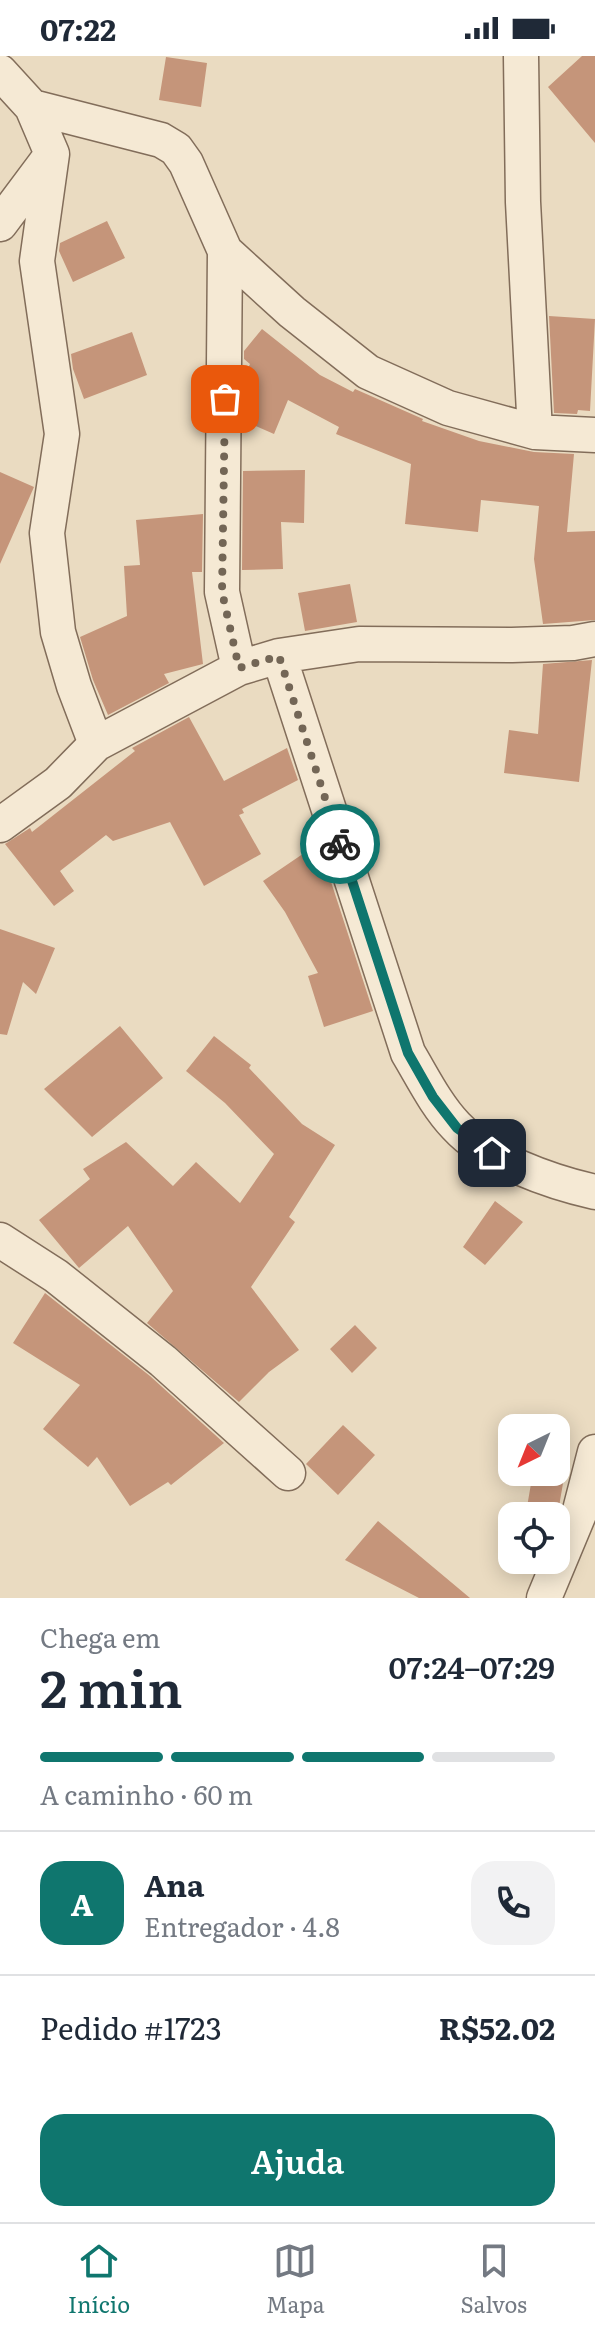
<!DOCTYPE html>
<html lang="pt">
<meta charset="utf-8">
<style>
:root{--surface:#fff;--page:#f2f2f3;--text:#1f2937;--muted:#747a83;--line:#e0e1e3;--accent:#0f766e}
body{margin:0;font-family:Literata,serif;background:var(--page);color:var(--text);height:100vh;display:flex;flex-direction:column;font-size:30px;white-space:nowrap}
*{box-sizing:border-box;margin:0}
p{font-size:26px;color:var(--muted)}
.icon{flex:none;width:44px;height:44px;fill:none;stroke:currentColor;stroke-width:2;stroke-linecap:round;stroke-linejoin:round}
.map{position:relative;height:1542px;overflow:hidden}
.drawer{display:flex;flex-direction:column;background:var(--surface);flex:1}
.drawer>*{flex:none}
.needle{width:52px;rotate:223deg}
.controls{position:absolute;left:498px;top:1358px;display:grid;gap:16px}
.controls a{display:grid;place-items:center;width:72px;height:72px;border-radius:16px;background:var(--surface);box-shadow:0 4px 20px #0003;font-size:40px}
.pin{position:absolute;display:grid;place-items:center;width:68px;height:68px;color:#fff;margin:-34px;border-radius:16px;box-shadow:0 4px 12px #0006}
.courier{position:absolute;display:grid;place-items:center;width:80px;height:80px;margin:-40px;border:6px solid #0f766e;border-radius:50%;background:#fff;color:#222;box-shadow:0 2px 10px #0007}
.head em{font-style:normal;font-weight:600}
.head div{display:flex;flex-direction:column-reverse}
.head{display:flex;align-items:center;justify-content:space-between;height:136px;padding:0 40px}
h1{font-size:52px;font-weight:600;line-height:60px}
.bar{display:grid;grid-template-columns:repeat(4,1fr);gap:12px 8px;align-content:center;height:96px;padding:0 40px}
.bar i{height:10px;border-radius:6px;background:var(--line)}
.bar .on{background:var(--accent)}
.bar p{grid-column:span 4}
.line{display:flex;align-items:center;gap:20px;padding:0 40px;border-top:2px solid var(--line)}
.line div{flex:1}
.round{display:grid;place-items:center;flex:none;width:84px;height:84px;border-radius:24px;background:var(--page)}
.button{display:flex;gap:16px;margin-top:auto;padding:16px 40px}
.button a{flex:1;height:92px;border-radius:24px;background:var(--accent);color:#fff;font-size:32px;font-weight:600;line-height:92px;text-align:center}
.status{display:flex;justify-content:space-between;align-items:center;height:56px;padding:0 40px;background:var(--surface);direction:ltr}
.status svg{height:22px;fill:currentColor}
.tab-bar{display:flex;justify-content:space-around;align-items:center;height:112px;border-top:2px solid var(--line);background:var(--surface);font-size:22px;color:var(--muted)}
.tab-bar a{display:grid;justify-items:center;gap:4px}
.tab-bar .on{color:var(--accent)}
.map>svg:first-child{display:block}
.building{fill:#c5957a}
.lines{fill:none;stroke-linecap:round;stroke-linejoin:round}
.street-casing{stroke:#826d5a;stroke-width:37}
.street{stroke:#f5e9d4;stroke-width:34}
.done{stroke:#736656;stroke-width:8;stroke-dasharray:0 14.4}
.route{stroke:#0f766e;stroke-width:10}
</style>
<div class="status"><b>07:22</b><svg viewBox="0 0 49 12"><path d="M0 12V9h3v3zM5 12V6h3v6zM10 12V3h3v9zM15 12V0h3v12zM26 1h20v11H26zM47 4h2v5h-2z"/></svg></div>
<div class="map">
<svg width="595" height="1542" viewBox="0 0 595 1542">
<rect width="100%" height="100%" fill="#eadbc1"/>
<!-- building -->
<path class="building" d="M 582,0 L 595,0 L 595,87 L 548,31 Z
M 166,1 L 207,7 L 201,51 L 159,44 Z
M 107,165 L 125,202 L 73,226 L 59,195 L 60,187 Z
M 549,260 L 595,263 L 590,355 L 578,354 L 577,358 L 554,357 Z
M 262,273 L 320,319 L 353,336 L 355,333 L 423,363 L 422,365 L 479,385 L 534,396 L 574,398 L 567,476 L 595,475 L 595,564 L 543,568 L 534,503 L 539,450 L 481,444 L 478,476 L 405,468 L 411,408 L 336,378 L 339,371 L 288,344 L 274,378 L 244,365 L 244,321 L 250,308 L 244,303 L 244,295 Z
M 132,276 L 147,319 L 84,343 L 73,313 L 71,298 Z
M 305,414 L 304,467 L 281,466 L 283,513 L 242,514 L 243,415 Z
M 0,416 L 34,431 L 0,508 Z
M 203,458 L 202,516 L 192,516 L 203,608 L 164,618 L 169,627 L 108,659 L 93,624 L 80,581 L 127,560 L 124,510 L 140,509 L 136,464 Z
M 350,528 L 357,566 L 305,575 L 298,537 Z
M 592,604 L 579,726 L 504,717 L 509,674 L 538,678 L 543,608 Z
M 189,661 L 224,725 L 287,692 L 298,724 L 242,753 L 244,757 L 239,759 L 261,798 L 204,830 L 170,766 L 113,785 L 106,779 L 60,815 L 74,835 L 54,850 L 5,788 L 30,772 L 32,776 L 135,695 L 132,692 Z
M 316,789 L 322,798 L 373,955 L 324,971 L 308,920 L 318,917 L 285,856 L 263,825 Z
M 0,873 L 55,892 L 36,938 L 23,926 L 7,979 L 0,978 Z
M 120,970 L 163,1022 L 92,1081 L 44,1033 Z
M 214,980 L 251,1009 L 249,1012 L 302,1068 L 335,1089 L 289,1161 L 295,1166 L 251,1231 L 299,1294 L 269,1316 L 239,1346 L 147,1267 L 173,1235 L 128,1170 L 79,1212 L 39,1164 L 90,1123 L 83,1113 L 126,1086 L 173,1130 L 196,1106 L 240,1147 L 274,1098 L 225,1047 L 186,1015 Z
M 495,1145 L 523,1166 L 485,1209 L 463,1191 Z
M 45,1237 L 150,1320 L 224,1387 L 171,1429 L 168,1426 L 130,1450 L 97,1401 L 88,1411 L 43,1373 L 80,1329 L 13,1287 Z
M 355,1269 L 377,1292 L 352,1317 L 330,1293 Z
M 343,1369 L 375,1399 L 338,1439 L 306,1408 Z
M 533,1416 L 565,1416 L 558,1456 L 527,1451 Z
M 378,1465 L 470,1542 L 419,1542 L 345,1504 Z"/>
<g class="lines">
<defs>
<path id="street" d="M 521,0 L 523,146 L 535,376
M 0,16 L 32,51 L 161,84 L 176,93 L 186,107 L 225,195 L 222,536 L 239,612
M 32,51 L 52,98 L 37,205 L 62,378 L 47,477 L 58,576 L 74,630 L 96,688
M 0,168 L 50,101
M 225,195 L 292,256 L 368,316 L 448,352 L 535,376 L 595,379
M 279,600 L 408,997 C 423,1022 436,1049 456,1070 C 487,1104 551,1126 595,1136
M 0,769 L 58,727 L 96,688 L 239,612 L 279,600 L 359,588 L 512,589 L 573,587 L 595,583
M 0,1184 L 56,1220 L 163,1305 L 288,1417
M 544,1542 L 579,1458 L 595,1396"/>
</defs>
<!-- street casing -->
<use href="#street" class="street-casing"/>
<!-- street -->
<use href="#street" class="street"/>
</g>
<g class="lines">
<!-- done -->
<path class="done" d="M 225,343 L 222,536 L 239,612 L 279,600 L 340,788"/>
<!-- route -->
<path class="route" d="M 340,788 L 408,997 L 433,1041 L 457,1072 L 492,1097"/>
</g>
</svg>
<div class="controls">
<a><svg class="needle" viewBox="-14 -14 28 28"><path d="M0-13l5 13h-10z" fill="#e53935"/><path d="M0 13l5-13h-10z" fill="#747a83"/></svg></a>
<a><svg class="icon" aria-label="locate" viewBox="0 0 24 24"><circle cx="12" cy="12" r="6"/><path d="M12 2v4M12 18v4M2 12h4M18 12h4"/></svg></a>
</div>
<div class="pin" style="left:225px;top:343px;background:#ea580c"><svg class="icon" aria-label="bag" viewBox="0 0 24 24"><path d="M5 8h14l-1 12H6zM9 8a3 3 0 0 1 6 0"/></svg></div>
<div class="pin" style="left:492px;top:1097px;background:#1f2937"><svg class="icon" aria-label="home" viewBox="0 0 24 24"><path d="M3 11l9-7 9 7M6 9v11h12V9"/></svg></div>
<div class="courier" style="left:340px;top:788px"><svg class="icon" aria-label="bike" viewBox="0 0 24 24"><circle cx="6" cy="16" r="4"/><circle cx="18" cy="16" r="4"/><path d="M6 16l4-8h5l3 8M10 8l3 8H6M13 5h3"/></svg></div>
</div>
<section class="drawer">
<div class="head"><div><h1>2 min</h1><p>Chega em</p></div><em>07:24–07:29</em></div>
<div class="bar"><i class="on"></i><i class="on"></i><i class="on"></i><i></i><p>A caminho · 60 m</p></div>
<div class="line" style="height:144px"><b class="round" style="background:var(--accent);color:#fff">A</b><div><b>Ana</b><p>Entregador · 4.8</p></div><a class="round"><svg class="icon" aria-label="phone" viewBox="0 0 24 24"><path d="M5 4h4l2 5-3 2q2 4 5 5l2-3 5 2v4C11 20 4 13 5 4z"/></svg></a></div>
<div class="line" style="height:104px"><div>Pedido #1723</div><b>R$52.02</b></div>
<div class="button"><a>Ajuda</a></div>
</section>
<nav class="tab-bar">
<a class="on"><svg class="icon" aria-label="home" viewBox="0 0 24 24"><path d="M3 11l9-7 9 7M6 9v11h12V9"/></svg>Início</a>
<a><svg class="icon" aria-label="map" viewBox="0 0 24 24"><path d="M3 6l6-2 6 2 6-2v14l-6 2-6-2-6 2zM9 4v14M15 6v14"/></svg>Mapa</a>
<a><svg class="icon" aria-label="saved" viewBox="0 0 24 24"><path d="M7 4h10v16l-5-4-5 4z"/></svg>Salvos</a>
</nav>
